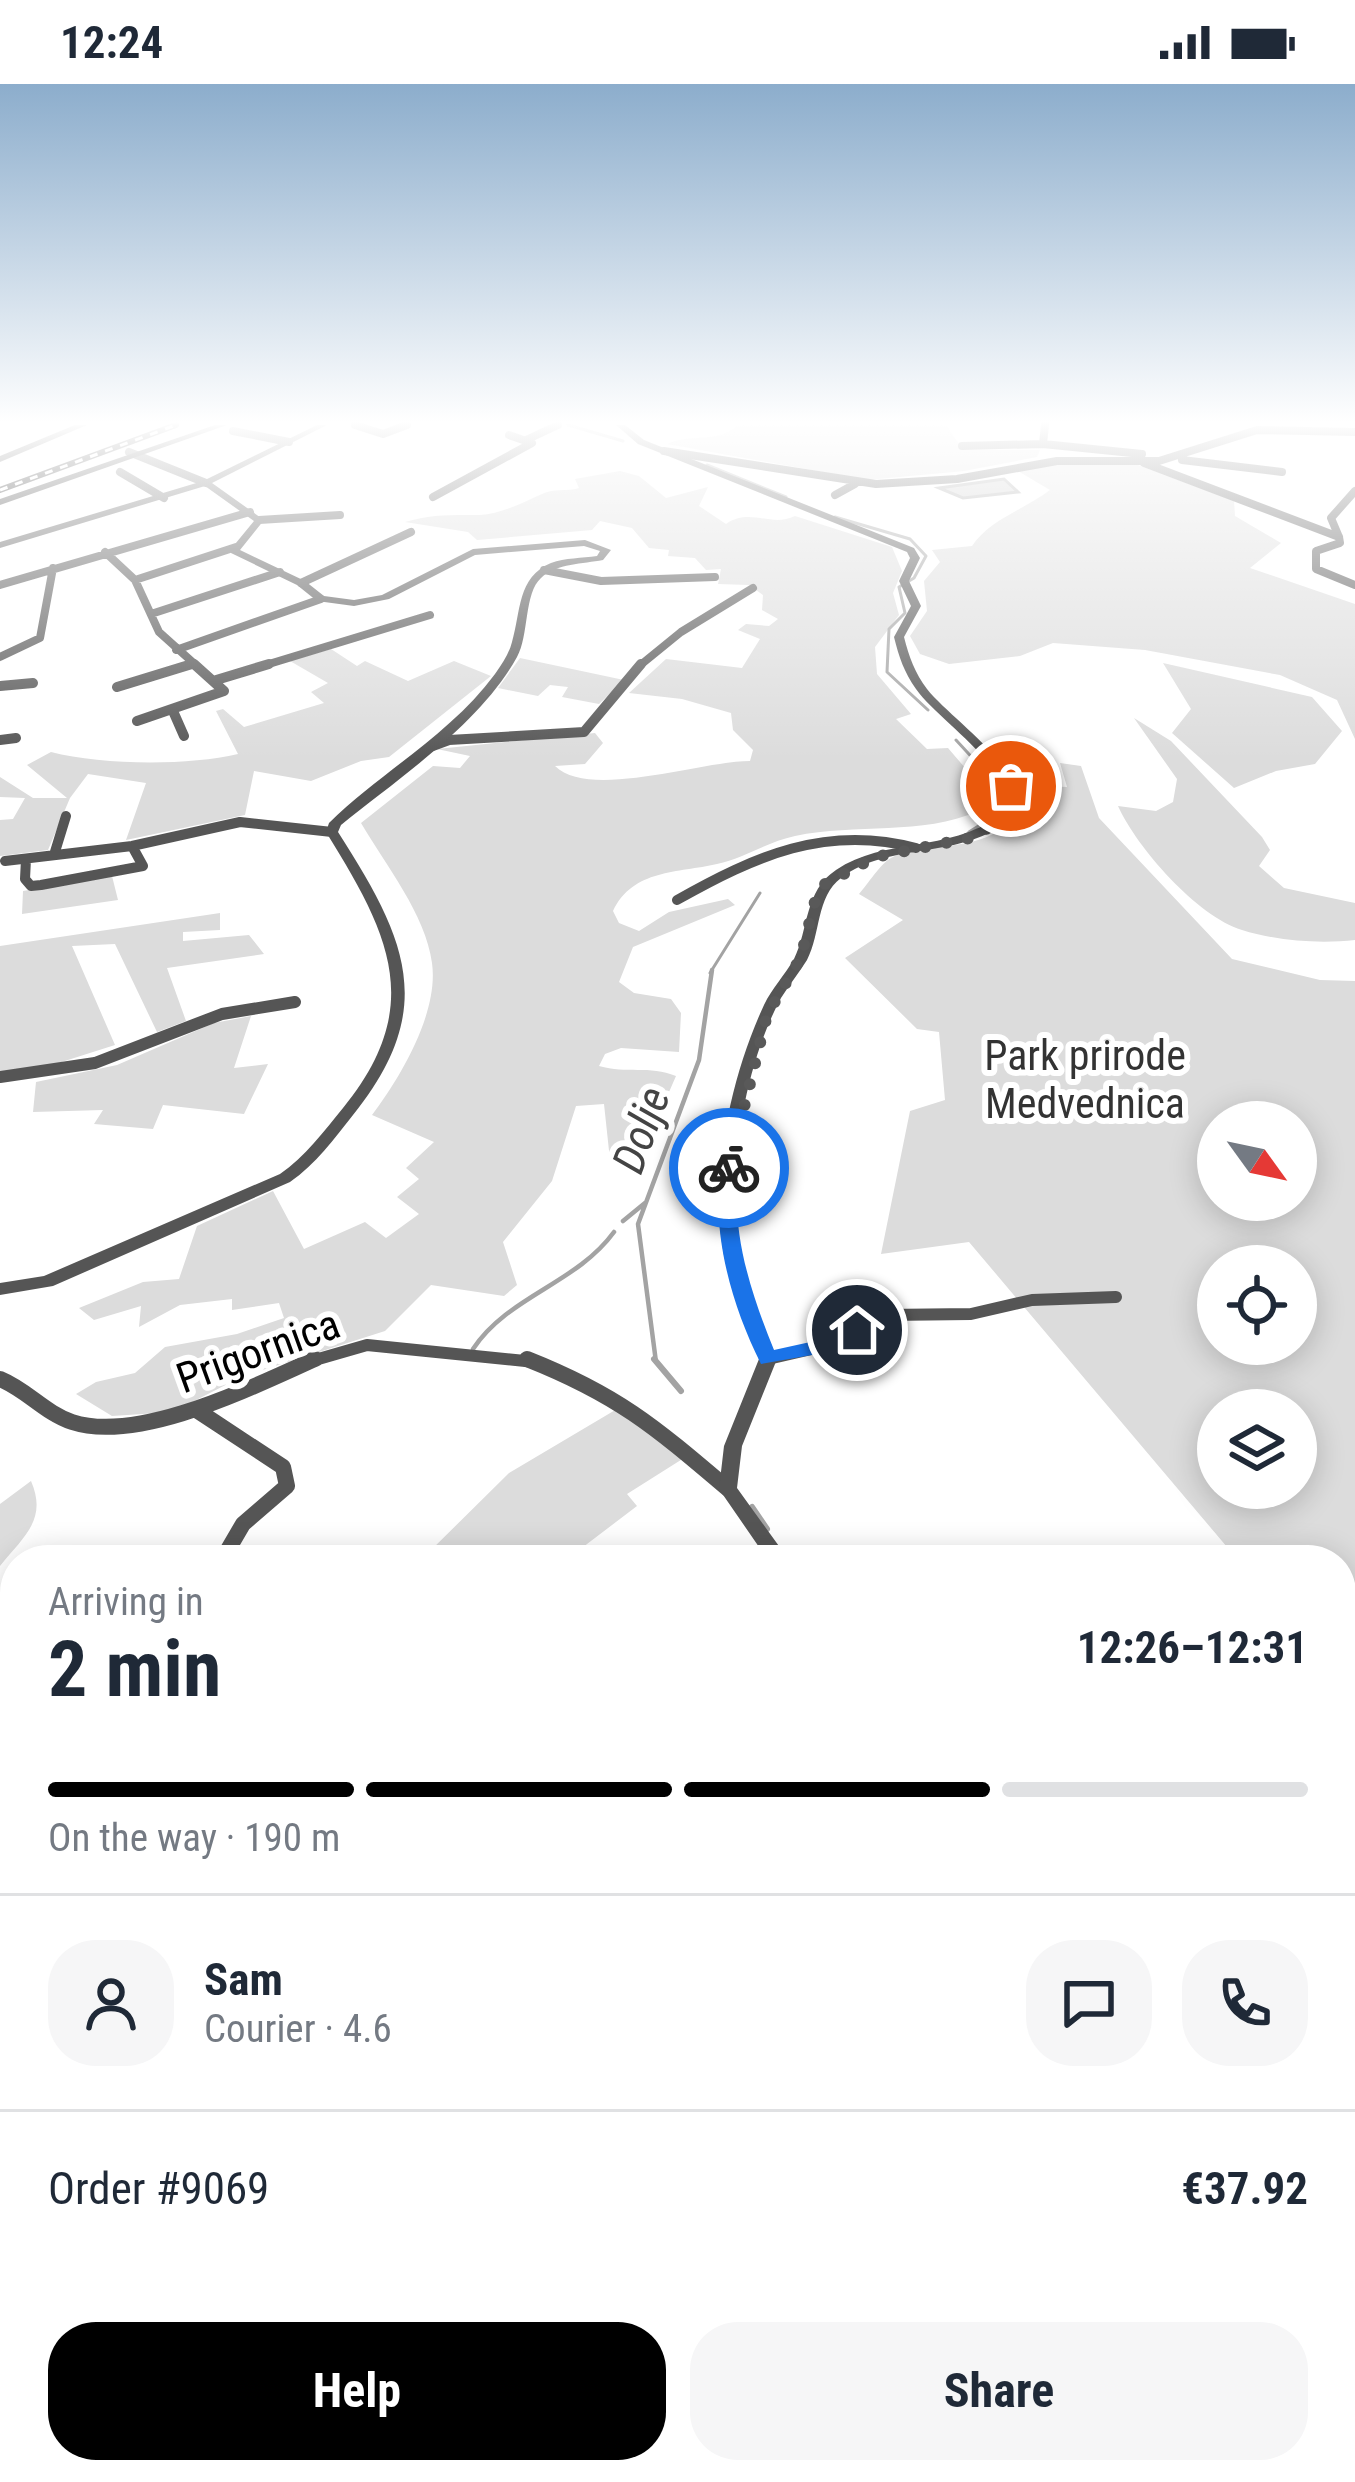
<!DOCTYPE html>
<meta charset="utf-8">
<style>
:root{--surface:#fff;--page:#f6f6f7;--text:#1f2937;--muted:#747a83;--line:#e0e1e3;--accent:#000}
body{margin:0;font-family:"Roboto Condensed",sans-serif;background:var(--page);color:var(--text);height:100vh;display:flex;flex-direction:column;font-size:45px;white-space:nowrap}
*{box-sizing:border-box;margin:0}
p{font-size:39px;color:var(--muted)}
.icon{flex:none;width:66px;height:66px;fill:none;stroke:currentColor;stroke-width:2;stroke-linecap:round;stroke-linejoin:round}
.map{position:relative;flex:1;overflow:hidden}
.drawer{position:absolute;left:0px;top:1461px;width:1356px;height:939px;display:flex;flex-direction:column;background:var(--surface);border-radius:48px 48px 0 0;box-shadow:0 6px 30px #0003}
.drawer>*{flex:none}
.needle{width:78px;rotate:123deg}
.buttons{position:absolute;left:1197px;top:1017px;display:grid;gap:24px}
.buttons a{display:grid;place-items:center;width:120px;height:120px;border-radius:50%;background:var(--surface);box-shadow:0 6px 30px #0003;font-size:60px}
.pin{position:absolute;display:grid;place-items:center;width:102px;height:102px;color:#fff;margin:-51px;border:6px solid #fff;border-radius:50%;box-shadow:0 3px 12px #0007}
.courier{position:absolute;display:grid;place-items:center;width:120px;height:120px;margin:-60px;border:9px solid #1a73e8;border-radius:50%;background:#fff;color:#222;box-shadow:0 3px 15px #0007}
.headline em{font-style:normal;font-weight:700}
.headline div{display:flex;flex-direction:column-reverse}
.headline{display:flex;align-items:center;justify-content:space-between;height:204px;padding:0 48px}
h1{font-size:78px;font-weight:700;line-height:90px}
.bar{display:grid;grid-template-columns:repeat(4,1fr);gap:18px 12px;align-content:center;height:144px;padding:0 48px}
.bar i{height:15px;border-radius:9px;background:var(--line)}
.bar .active{background:var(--accent)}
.bar p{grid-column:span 4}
.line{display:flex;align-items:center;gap:30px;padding:0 48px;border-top:3px solid var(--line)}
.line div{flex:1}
.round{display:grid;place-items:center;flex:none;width:126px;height:126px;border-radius:48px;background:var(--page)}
.action{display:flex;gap:24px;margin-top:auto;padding:24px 48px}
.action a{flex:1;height:138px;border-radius:48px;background:var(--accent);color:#fff;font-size:48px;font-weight:700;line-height:138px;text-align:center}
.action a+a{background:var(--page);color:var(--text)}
.status{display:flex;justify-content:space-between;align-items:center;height:84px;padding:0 60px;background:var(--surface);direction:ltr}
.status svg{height:33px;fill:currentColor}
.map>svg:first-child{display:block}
.green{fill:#dcdcdc;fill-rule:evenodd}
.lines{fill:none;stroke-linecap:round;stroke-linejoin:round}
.stream-far2{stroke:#a3a3a3;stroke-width:3}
.stream-far1{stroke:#a3a3a3;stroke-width:4.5}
.stream{stroke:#a3a3a3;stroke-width:6}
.building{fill:#c4c4c4;stroke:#999;stroke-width:3}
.minor-far4{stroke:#555;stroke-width:8}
.minor-far3{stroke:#555;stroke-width:10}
.minor-far2{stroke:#555;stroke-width:12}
.minor-far1{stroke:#555;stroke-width:16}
.minor{stroke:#555;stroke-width:20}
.tertiary{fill:#555;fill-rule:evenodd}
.secondary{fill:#222;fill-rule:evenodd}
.rail-casing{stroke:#000;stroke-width:6}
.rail{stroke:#fff;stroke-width:3;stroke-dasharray:8;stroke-linecap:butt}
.route{fill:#1a73e8}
.done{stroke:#595959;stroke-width:12;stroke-dasharray:0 21.6}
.labels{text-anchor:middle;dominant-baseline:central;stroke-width:12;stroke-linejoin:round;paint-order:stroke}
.park-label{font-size:42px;fill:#333;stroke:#fff}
.street-label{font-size:42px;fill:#000;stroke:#fff}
.water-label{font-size:45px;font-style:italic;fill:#444;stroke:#fff}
</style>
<div class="status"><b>12:24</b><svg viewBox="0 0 49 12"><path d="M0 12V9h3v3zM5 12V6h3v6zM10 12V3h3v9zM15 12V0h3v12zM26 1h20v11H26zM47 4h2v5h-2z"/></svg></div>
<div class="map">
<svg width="1355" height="2398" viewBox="0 0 1355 2398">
<rect width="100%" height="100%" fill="#fff"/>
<!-- green -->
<path class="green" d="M 737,341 L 946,341 L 963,366 L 1040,366 L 1037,373 L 964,387 L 867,396 L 667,360 C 690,349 720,360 737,341 Z
M 1053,380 L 1138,381 L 1234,417 L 1235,432 L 1281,459 L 1250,484 L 1355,520 L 1355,655 L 1337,616 L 1280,591 L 1145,566 L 1053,559 L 1020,572 L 949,580 L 920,570 L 910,552 L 927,527 L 924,497 L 940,478 L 932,466 L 972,462 C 990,435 1024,426 1050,406 L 1018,387 Z
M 620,387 L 639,392 L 666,414 L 708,403 L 699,422 L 726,440 C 750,423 771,444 795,432 L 892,463 L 902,487 L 893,509 L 899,531 L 875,563 L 877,590 L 911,630 L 896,635 L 927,665 L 948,664 L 966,685 L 978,727 C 922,752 856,739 795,752 C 767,758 744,774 717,780 C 678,789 633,785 613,827 L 619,839 L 639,847 L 669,828 L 728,815 L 735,821 L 633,863 L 619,898 L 634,909 L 671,915 L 681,929 L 679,968 L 621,964 L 605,970 L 599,982 C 627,990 649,981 676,992 L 639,1077 L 610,1076 L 604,1020 L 576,1022 L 552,1097 L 503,1158 L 517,1201 L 504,1212 L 431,1201 L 385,1247 L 241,1293 L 173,1328 L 112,1332 L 76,1310 L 96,1298 L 135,1289 L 165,1263 L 237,1250 L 284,1234 L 279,1219 L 232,1226 L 232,1215 L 180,1221 L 139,1243 L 141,1222 L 94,1236 L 79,1224 L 143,1198 L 179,1195 L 197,1142 L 273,1107 L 304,1165 L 365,1138 L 386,1154 L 419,1130 L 397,1113 L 419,1095 L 406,1084 L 434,1058 L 372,1031 C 400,994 439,929 432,879 C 426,831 385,780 361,739 L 433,682 L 460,684 L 470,672 L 437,665 L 595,649 L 603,659 L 585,680 L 555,682 C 589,716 701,677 750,677 L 753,666 L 733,646 L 731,629 L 682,615 L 629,609 L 666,575 L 742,584 L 760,555 L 738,546 L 746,540 L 769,542 L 778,535 L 762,526 L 763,511 L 749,501 L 718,500 L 721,485 L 706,486 L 695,474 L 668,472 L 669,466 L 649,464 L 632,444 L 600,437 L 592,446 L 477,456 L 468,448 L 405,438 C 432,430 453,431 480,431 C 501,430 524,418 542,410 C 554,404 567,408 579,404 L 575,395 Z
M 331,565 L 357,582 L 365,577 L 408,597 L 454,577 L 491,592 L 389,673 L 361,677 L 311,697 L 254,687 L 245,731 L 126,756 L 146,699 L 88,690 L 70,714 L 48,766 L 0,772 L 0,736 L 13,735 L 25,714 L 0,713 L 0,693 L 33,714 L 67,714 L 27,681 L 51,668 C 101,681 187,682 238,670 L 216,627 L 223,625 L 244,643 L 324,619 L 311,608 L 328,599 L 290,577 Z
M 520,574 L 624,596 L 599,620 L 562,613 L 568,603 L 550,601 L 538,612 L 498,604 Z
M 1163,579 L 1312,613 L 1342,647 L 1315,680 L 1276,687 L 1234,704 L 1172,649 L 1191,625 Z
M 1134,634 L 1171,657 L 1262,753 L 1270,766 L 1259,782 L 1284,804 L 1355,819 L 1355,856 C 1320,860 1277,857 1242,846 C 1197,832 1137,764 1118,722 L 1156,727 L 1173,718 L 1177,695 Z
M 1060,679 L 1081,682 L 1099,734 L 1232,875 L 1320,896 L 1355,897 L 1355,1615 L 1341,1598 L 1341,1476 L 1238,1476 L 969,1158 L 881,1170 L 910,1027 L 945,1016 L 939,948 L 917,945 L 845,874 L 903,836 L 859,810 C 868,800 880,780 891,774 C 931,752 1014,779 1022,701 L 1067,703 ZM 1218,1038 L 1296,1038 L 1296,1116 L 1218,1116 ZM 1218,1182 L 1296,1182 L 1296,1260 L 1218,1260 ZM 1218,1326 L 1296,1326 L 1296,1404 L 1218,1404 Z
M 112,792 L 118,816 L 22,830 L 23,807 Z
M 220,829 L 220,846 L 183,848 L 183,857 L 249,851 L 264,870 L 167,884 L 186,937 L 157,948 L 115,860 L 72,862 L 115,961 L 27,989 L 0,990 L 0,862 Z
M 251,932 L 234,984 L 268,980 L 244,1030 L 163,1021 L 153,1045 L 94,1040 L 103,1026 L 33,1028 L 36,998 L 117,981 L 214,939 Z
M 622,1322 L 684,1374 L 627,1410 L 637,1422 L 566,1476 L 421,1476 L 509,1389 Z
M 31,1397 C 48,1436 23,1453 0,1482 L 0,1420 Z
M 15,1974 L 15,2264 L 0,2278 L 0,1999 Z
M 692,2385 L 1205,2385 L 1210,2398 L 698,2398 Z"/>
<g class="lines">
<!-- stream-far2 -->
<path class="stream-far2" d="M 568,341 L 623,357
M 707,381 L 786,413
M 835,433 L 910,455 L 926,472 L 914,494 L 899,503 L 905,529 L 889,545 L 887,588 L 928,626
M 956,656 L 990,693 L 998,715 L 991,734 L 969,748
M 710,889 L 760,809"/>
<!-- stream-far1 -->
<path class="stream-far1" d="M 623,1137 L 645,1119
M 473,1265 C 508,1212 576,1200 614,1148
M 656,1278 L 638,1140 L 699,976 L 712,886"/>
<!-- stream -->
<path class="stream" d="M 654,1275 L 681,1307
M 752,1423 L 767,1445"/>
</g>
<!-- building -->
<path class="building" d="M 1004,395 L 1018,408 L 963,414 L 939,404 Z"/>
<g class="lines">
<!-- minor-far4 -->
<path class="minor-far4" d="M 355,341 L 383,350 L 407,341
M 233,347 L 289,358
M 526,356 L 558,341
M 1043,360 L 1045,341
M 962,362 L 1043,360 L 1142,370
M 664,367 L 876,400 L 957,395 L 1057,377 L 1159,377 L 1257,346 L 1355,348
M 129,368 L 206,399
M 1182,376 L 1282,388
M 1144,379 L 1339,453
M 120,388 L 164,414
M 835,411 L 855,400
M 433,413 L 532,359 L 509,351
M 259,436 L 340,431
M 1339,453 L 1340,459 L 1316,467 L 1316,485 L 1355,501
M 1339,453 L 1331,434 L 1355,407
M 105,468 L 135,496 L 159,548 L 198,583
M 544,486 L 601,497 L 715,493
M 135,496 L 236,463
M 301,499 L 411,448
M 0,501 L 250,428
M 151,530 L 280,488
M 176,566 L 321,515
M 0,573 L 40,554 L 53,484
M 182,583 L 192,580
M 259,583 L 430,531
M 638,583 L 681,548 L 753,504"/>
<!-- minor-far3 -->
<path class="minor-far3" d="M 213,597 L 269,580
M 0,602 L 33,599
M 117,603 L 192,580
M 173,627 L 184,652
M 137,637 L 224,607 L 194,580
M 0,656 L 16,654
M 430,663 L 449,656 L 584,648 L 641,580
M 54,771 L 66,732
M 26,775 L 25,795 L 31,802 L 41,801 L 143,782 L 132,762
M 5,777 L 132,762 L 240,738 L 332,748
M 677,816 C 755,772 826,740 916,764"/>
<!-- minor-far2 -->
<path class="minor-far2" d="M 0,993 L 95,979 L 222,930 L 295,918
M 768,1275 L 829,1261 L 886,1231 L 971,1230 L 1032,1216 L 1116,1213
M 308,1278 L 367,1261 L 535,1278"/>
<!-- minor-far1 -->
<path class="minor-far1" d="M 527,1275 C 618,1311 655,1343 728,1405
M 0,1295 C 27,1306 45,1329 72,1338 C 139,1360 254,1302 315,1275
M 198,1327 L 283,1383 L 287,1402 L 243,1440 L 222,1476"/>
<!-- minor -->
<path class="minor" d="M 1341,2172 L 1355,2167"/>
<!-- tertiary -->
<path class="tertiary" d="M 317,341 L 327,341 L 212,399 L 264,436 L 240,466 L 305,497 L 324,512 L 354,516 L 382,511 L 473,465 L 585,456 L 611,466 L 603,476 C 583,480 557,479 541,494 C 524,509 529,552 517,573 C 480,640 399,694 341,741 L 338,748 C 405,853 440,923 353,1031 C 334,1055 316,1080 290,1098 L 53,1202 L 0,1211 L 0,1199 L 44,1192 L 280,1090 C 305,1073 324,1047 343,1024 C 427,921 388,848 326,748 L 329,739 C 382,687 450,651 495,590 C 502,580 509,570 512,558 C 521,528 517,493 551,479 C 565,474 582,474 597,472 L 600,467 L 584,462 L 475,471 L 389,515 L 354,522 L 317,517 L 297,501 L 231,469 L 231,465 L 254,437 L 205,402 L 0,464 L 0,458 L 203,397 Z
M 616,341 L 625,341 L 644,356 L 914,464 L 920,474 L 909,497 L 921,522 L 904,553 C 909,573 915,589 927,605 C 950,634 1016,677 1015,715 C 1015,722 1012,728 1011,734 C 963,777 891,756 841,794 C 816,813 821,849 807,876 C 799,889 789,901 781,914 C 743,984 726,1094 740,1172 C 746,1208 764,1241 777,1275 L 742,1362 L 737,1404 L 789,1476 L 768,1476 L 719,1405 L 724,1362 L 759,1275 C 748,1243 733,1213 726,1180 C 707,1100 730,994 764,921 C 772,904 785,891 794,875 C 809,845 804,807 836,786 C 885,753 947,769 999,732 C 1001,726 1004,720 1003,714 C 1003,676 937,635 916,605 C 904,588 899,573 894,553 L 911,522 L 899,497 L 910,474 L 907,468 L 638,360 Z
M 1341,2338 C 1355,2347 1355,2371 1355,2391 C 1335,2382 1341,2358 1341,2338 Z"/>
<!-- secondary -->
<path class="secondary" d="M 75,341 L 87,341 L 0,378 L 0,372 Z
M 215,341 L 227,341 L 0,421 L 0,415 Z"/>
<defs>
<path id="rail" d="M 0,406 L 176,341"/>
</defs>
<!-- rail casing -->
<use href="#rail" class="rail-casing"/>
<!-- rail -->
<use href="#rail" class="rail"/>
</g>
<!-- sky -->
<linearGradient id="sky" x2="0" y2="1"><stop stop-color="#8cadcc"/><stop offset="0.5" stop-color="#fff"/><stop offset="1" stop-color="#fff" stop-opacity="0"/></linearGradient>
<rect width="1355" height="676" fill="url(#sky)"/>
<!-- route -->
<path class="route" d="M 729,1078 L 738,1084 C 731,1148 750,1207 774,1266 L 824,1255 L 857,1239 L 867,1246 L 864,1251 L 829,1268 L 761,1280 C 731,1220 712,1151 720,1084 Z"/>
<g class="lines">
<!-- done -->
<path class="done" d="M 729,1084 L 767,931 L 801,873 L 814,820 L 825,800 L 875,773 L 975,753 L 1008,729 L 1011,702"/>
</g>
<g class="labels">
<!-- park labels -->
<g class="park-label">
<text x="1085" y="971">Park prirode<tspan x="1085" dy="48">Medvednica</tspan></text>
</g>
<!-- street labels -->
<g class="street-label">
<text transform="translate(258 1267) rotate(-20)">Prigornica</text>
</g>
<!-- water labels -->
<g class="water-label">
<text transform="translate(641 1046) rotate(-70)">Dolje</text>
</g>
</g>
</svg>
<div class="buttons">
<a><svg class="needle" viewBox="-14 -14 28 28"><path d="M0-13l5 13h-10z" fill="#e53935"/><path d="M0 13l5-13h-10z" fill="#747a83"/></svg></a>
<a><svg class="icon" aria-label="locate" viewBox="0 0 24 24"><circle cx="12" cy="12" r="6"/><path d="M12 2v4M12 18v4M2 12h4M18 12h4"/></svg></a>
<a><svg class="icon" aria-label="layers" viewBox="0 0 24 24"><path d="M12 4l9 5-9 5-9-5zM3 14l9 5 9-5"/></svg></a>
</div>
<div class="pin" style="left:1011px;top:702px;background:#ea580c"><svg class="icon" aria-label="bag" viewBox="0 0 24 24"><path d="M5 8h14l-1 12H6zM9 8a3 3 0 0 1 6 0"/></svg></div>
<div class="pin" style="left:857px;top:1246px;background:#1f2937"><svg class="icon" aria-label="home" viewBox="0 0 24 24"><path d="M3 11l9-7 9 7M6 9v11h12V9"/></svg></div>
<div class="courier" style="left:729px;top:1084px"><svg class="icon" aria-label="bike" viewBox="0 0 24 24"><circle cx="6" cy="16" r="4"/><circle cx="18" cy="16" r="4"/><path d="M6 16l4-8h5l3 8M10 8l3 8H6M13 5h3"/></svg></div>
<section class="drawer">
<div class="headline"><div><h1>2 min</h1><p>Arriving in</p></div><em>12:26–12:31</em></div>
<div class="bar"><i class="active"></i><i class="active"></i><i class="active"></i><i></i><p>On the way · 190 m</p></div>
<div class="line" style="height:216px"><a class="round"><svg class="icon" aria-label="person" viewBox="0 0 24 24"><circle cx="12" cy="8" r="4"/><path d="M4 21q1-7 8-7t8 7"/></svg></a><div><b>Sam</b><p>Courier · 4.6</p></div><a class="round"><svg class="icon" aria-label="chat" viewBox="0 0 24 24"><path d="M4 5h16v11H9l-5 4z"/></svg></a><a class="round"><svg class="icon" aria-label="phone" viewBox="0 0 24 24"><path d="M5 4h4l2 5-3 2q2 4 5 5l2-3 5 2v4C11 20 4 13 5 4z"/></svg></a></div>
<div class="line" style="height:156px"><div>Order #9069</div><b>€37.92</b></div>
<div class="action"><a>Help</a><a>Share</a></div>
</section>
</div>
